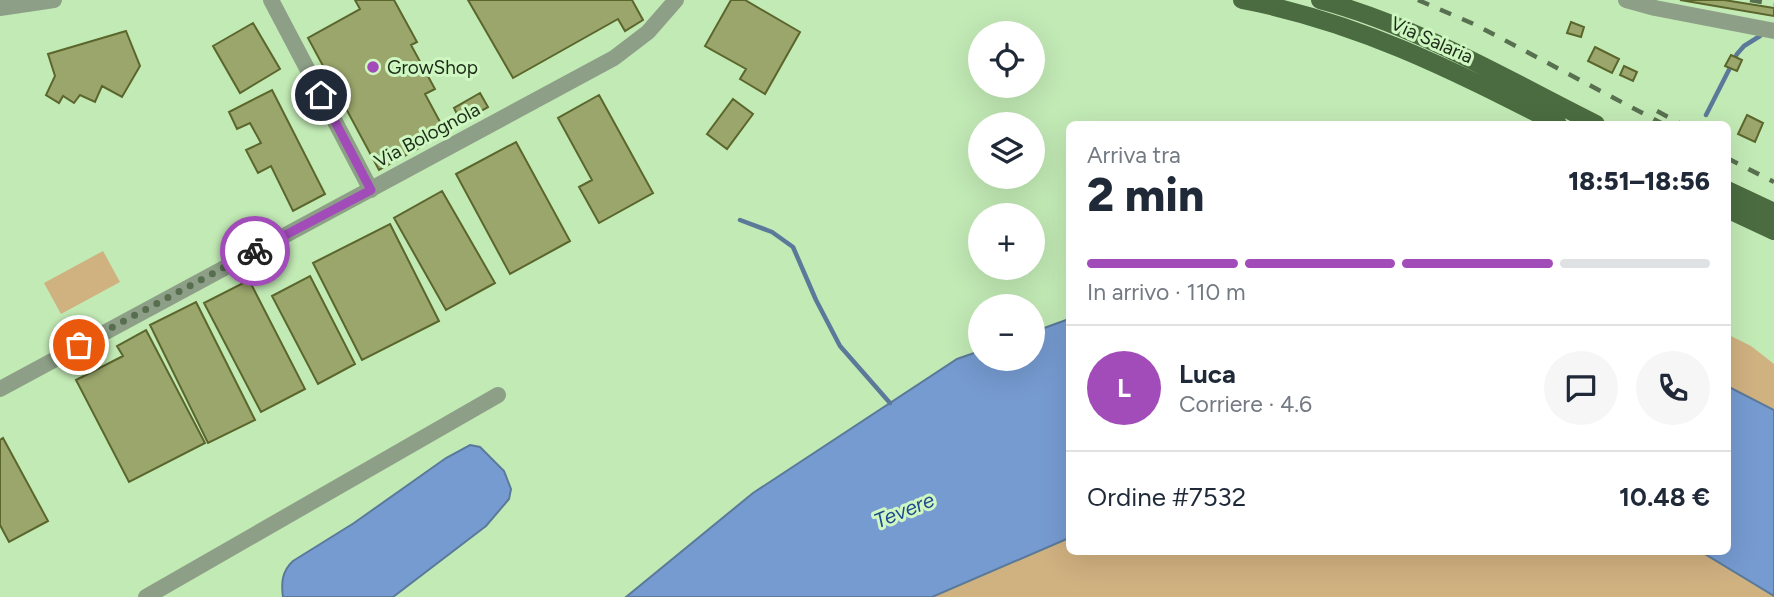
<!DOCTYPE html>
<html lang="it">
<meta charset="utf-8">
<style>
:root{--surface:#fff;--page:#f6f6f7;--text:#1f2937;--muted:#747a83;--line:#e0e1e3;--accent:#a14cb9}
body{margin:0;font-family:Figtree,sans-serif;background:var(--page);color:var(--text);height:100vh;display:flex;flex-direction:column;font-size:26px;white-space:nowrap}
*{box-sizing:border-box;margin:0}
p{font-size:23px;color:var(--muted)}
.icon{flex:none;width:38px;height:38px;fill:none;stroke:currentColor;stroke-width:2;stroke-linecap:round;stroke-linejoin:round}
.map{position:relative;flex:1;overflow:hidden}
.details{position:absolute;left:1066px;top:121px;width:665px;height:434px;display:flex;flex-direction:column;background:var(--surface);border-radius:10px;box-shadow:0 7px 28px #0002}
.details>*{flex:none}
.fabs{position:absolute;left:968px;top:21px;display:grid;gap:14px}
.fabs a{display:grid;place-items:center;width:77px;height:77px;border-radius:50%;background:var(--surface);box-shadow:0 7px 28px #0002;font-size:35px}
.pin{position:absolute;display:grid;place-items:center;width:60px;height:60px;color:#fff;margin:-30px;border:4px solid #fff;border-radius:50%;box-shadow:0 2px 7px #0007}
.courier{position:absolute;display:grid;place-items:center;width:70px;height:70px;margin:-35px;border:5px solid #a14cb9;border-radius:50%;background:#fff;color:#222;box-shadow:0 2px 9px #0007}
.head em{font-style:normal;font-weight:800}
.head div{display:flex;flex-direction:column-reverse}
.head{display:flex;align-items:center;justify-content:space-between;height:119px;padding:0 21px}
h1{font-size:46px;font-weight:800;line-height:52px}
.bar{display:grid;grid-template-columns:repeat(4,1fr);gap:10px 7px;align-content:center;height:84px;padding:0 21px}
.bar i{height:9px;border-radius:5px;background:var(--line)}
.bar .current{background:var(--accent)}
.bar p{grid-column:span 4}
.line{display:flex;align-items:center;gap:18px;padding:0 21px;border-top:2px solid var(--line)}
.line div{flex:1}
.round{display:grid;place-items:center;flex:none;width:74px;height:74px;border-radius:37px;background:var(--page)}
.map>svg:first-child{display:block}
.green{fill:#d0b180}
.water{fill:#769bd1;stroke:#5b7a9a;stroke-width:2}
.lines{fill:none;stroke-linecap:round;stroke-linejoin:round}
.stream{stroke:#5b7a9a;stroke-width:4.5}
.building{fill:#9aa66b;stroke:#5b662c;stroke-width:2}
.minor{stroke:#8d9f87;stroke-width:16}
.major{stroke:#4b6c40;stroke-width:18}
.rail{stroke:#587050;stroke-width:4.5;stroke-dasharray:12 12;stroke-linecap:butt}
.done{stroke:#576e4f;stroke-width:7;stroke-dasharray:0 12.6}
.route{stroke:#a14cb9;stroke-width:9}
.poi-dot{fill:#a14cb9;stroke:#cff7c2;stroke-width:2.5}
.labels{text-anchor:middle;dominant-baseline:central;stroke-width:6;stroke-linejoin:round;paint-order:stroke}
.street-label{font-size:19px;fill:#1d2c18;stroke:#cff7c2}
.poi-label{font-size:19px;fill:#1d2c18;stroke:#cff7c2;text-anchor:start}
.water-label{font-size:21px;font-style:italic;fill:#1e4c8e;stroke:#cff7c2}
</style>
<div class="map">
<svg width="1774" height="597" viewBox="0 0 1774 597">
<rect width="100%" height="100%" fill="#c2eab5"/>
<!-- green -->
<path class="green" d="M 103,251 L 120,282 L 61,314 L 44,283 Z
M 1727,334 L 1751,346 L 1774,364 L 1774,410 L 1727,386 Z
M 1069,538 L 1069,551 L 1700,551 L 1774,597 L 932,597 Z"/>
<!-- water -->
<path class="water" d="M 1069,319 L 1069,538 L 932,597 L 626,597 L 753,493 L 957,359 L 980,351 L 980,359 L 1032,359 L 1033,332 Z
M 1727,386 L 1774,410 L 1774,596 L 1700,551 L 1727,551 Z
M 470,445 L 480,447 L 504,471 L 511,489 L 509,499 L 486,526 L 393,597 L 283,597 C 281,583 282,571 293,561 L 354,523 L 446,458 Z"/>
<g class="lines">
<!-- stream -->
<path class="stream" d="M 1706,115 L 1737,54 L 1744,46 L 1760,36
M 740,220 L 772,232 L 793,247 L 816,300 L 840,346 L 890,403"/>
</g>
<!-- building -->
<path class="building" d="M 355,0 L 394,0 L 417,42 L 411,45 L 435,89 L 425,94 L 446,133 L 379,170 L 308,38 L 360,9 Z
M 468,0 L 632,0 L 643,20 L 625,31 L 618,19 L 513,78 Z
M 731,0 L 745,0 L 800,32 L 765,94 L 740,79 L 746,69 L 705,46 Z
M 1680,0 L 1724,0 L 1774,8 L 1774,16 Z
M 1571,22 L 1584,27 L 1581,37 L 1567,33 Z
M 253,23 L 280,69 L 240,93 L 213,46 Z
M 126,31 L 140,66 L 122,97 L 102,86 L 95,102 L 80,95 L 74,103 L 63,96 L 59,103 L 46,95 L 55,76 L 48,54 Z
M 1595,47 L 1619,59 L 1612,73 L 1588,61 Z
M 1731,55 L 1742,60 L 1737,71 L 1725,66 Z
M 1624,66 L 1637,72 L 1633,81 L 1620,75 Z
M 272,90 L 325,194 L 293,211 L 271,166 L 258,173 L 246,150 L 261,143 L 250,123 L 237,129 L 229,112 Z
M 480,93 L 488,107 L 461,122 L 454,108 Z
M 599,95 L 653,193 L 599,223 L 579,187 L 592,180 L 558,118 Z
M 733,99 L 753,114 L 727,149 L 707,134 Z
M 1747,115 L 1763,123 L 1755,142 L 1738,134 Z
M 516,142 L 570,241 L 510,274 L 456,174 Z
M 442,191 L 495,283 L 446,310 L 394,218 Z
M 390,224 L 439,321 L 362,360 L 313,263 Z
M 310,276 L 355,364 L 318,384 L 272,296 Z
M 249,280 L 305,389 L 261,412 L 204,303 Z
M 196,302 L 255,420 L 208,443 L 150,325 Z
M 146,330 L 205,443 L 129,482 L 76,380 L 123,356 L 117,346 Z
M 3,438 L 48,521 L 9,542 L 0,525 L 0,440 Z"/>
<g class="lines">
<!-- minor -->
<path class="minor" d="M 271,0 L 371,190
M 1626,0 L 1655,8 L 1774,31
M 0,8 L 54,0
M 0,389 L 614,58 L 648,32 L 676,0
M 146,597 L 498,395"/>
<!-- major -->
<path class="major" d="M 1242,0 C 1359,22 1454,71 1558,124
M 1320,0 C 1417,26 1506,79 1596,124
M 1727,190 L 1774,212
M 1727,209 L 1774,231"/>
<!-- rail -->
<path class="rail" d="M 1418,0 L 1476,25 L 1663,124
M 1750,0 L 1774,4
M 1657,111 L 1681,124
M 1727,158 L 1774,182"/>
</g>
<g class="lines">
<!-- done -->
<path class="done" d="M 79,345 L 255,251"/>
<!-- route -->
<path class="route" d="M 255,251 L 371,190 L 321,95"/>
</g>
<!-- markers -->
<circle class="poi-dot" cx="373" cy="67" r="7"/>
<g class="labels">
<!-- street labels -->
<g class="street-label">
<text transform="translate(1432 40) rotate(24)">Via Salaria</text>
<text transform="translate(427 135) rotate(-28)">Via Bolognola</text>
</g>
<!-- poi labels -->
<g class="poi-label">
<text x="387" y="67">GrowShop</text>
</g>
<!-- water labels -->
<g class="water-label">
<text transform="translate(904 510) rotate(-22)">Tevere</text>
</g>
</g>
</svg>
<div class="fabs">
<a><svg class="icon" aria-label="locate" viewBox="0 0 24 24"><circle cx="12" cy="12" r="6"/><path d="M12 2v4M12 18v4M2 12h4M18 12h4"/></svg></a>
<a><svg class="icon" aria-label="layers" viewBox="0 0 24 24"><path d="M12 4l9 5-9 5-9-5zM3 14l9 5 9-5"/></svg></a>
<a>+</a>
<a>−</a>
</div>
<div class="pin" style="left:79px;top:345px;background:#ea580c"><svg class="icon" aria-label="bag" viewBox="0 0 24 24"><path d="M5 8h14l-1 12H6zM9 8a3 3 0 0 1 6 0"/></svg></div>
<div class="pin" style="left:321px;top:95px;background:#1f2937"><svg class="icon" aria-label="home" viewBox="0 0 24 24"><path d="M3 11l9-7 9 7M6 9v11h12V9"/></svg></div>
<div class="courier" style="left:255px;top:251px"><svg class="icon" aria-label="bike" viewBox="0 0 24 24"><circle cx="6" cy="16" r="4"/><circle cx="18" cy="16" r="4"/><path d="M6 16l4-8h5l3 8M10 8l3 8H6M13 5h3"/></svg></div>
<section class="details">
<div class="head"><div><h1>2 min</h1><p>Arriva tra</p></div><em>18:51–18:56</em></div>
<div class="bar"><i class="current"></i><i class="current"></i><i class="current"></i><i></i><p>In arrivo · 110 m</p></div>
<div class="line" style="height:126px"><b class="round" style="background:var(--accent);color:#fff">L</b><div><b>Luca</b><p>Corriere · 4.6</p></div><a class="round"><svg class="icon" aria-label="chat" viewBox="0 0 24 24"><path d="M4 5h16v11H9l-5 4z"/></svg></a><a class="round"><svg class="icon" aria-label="phone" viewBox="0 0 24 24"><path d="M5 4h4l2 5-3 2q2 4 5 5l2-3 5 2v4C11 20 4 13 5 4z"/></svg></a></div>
<div class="line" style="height:91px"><div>Ordine #7532</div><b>10.48 €</b></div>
</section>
</div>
